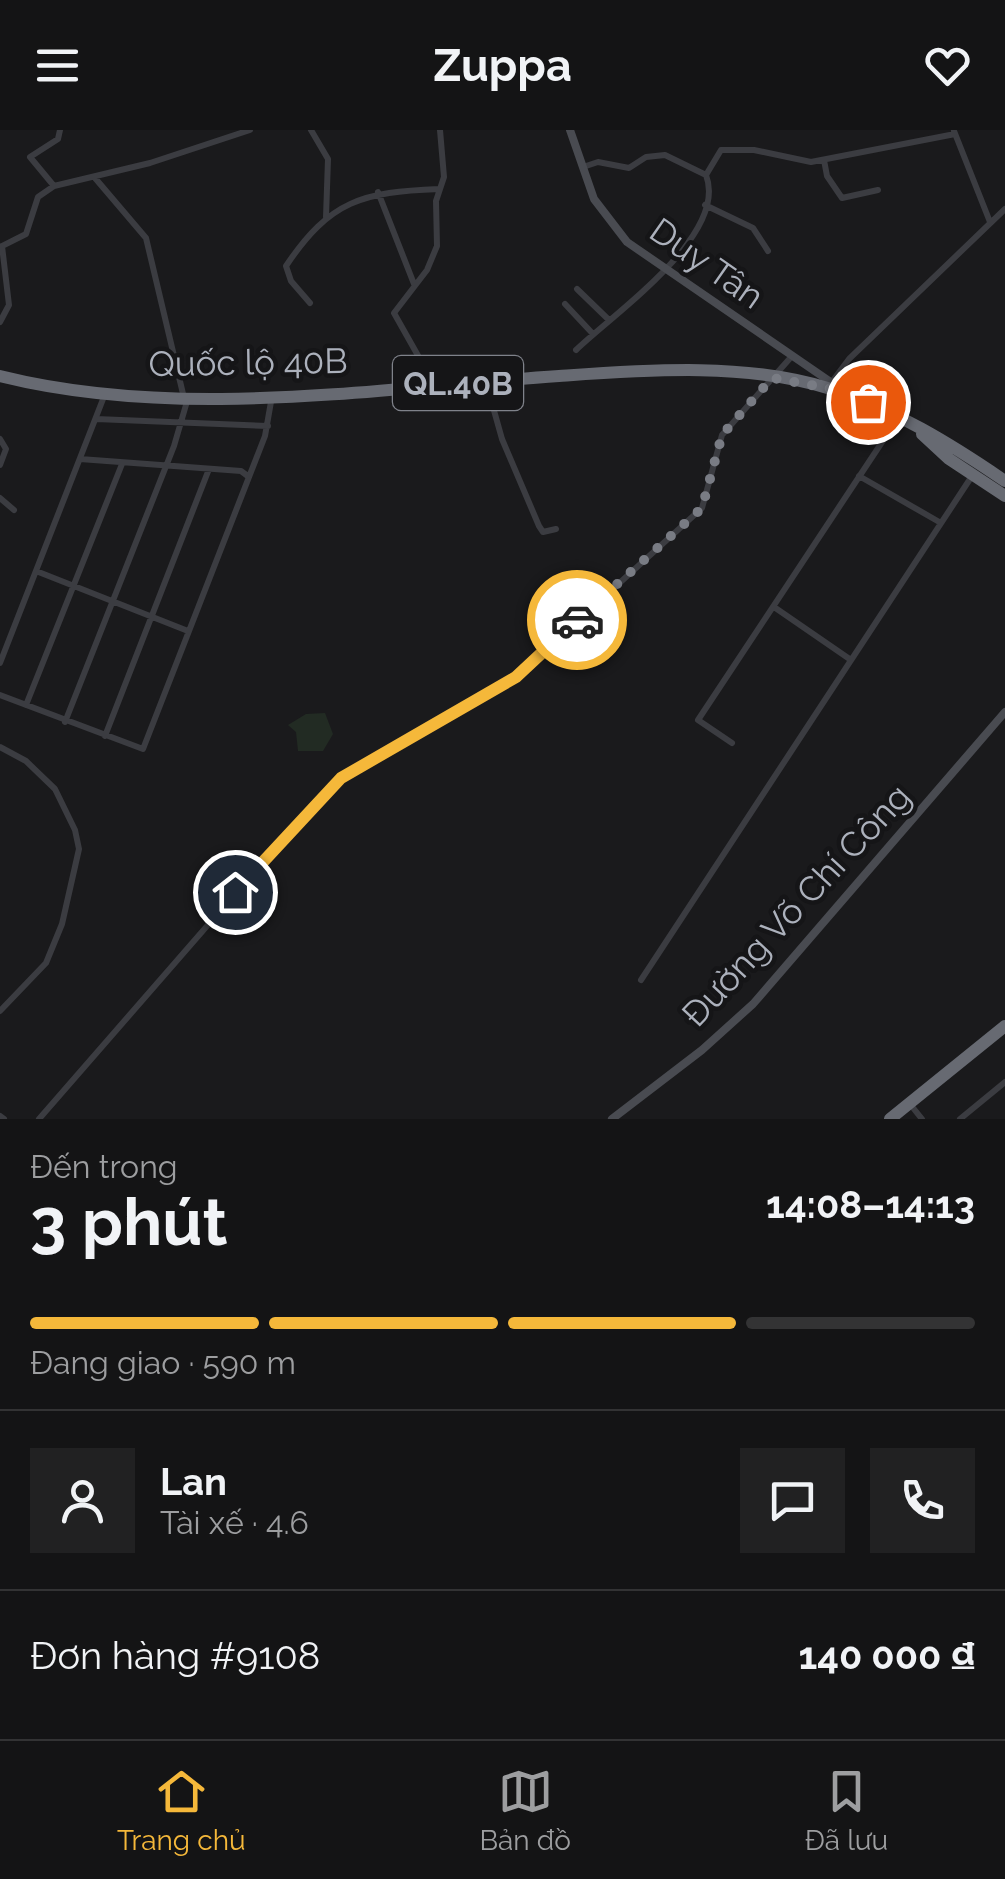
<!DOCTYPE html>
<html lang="vi">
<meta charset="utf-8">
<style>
:root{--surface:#141415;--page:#212122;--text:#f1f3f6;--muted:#9d9ea0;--line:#333334;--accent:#f5b83a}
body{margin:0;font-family:Raleway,sans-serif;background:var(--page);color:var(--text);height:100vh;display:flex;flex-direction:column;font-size:38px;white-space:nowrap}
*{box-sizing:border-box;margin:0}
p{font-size:32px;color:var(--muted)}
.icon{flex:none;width:55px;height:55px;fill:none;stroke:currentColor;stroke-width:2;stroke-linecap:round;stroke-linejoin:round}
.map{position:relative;height:989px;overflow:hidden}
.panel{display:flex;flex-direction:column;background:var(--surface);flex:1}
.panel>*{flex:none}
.pin{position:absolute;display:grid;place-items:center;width:85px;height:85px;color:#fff;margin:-42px;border:5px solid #fff;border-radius:50%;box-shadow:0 2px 10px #0007}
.courier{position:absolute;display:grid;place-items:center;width:100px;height:100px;margin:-50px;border:8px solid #f5b83a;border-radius:50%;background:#fff;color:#222;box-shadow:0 2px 12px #0007}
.head em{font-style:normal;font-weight:700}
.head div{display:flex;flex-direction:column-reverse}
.head{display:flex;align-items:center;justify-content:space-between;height:170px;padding:0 30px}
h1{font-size:65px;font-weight:700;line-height:75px}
.bar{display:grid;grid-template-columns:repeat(4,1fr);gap:15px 10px;align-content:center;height:120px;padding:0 30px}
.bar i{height:12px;border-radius:8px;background:var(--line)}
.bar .selected{background:var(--accent)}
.bar p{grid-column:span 4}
.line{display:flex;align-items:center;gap:25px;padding:0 30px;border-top:2px solid var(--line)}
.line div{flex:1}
.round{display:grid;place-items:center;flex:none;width:105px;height:105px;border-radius:0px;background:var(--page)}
header{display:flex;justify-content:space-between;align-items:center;height:130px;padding:0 30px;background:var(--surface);font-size:45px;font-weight:700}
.tab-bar{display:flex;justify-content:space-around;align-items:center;height:140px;border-top:2px solid var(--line);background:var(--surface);font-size:28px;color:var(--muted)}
.tab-bar a{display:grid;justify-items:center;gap:5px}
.tab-bar .selected{color:var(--accent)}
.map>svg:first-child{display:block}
.green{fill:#222b23}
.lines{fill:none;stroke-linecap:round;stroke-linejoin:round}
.street{stroke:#3b3c41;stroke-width:6}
.secondary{stroke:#494b51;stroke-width:8}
.highway{stroke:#676a72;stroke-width:12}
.done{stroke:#797c84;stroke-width:10;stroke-dasharray:0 18}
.route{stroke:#f5b83a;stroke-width:12}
.labels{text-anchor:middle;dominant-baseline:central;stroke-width:9;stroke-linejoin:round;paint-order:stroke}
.shield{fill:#151517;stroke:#7f828a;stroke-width:2.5}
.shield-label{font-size:32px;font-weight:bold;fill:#acb1bc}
.street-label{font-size:35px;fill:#acb1bc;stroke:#151517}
</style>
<header><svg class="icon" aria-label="menu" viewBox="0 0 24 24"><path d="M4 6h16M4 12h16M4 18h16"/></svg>Zuppa<svg class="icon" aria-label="heart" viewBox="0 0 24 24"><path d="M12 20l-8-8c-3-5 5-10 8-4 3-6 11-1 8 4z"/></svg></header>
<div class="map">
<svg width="1005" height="989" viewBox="0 0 1005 989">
<rect width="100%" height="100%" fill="#1a1a1c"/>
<!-- green -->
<path class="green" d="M 325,583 L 333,604 L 323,621 L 298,621 L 296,602 L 288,595 L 306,584 Z"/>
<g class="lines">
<!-- street -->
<path class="street" d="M 311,0 L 328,29 L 326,87
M 954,1 L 990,92
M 824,30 L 827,46 L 842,68 L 878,60
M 583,37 L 598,32 L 629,38 L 646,27 L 665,25 L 706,45
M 95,48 L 146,108 L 184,268
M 54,56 L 30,27 L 58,9 L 60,0
M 378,62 L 414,154
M 705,75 L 753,98 L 768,121
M 0,117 L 26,104 L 38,67 L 54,56 L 150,33 L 250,0
M 577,159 L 609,190
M 310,173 L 291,151 L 286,136 C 330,70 363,62 439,59
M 565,174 L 593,204
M 0,192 L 9,175 L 2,116
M 576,220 C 613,184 729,105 706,45 L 721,20 L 754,20 L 811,32 L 955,4
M 486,252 L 502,309 L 539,396 L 543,402 L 556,399
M 831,253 L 849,229 L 1005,79
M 434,254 L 394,183 L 427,140 L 437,116 L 436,71 L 444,47 L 440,0
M 96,289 L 268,296
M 0,309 L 6,319 L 0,335
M 80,329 L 241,341 L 249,347
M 859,346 L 941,393
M 0,368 L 14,380
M 36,441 L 188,501
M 774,477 L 851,530
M 0,533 L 105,264
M 0,565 L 143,619 L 265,306 L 272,266
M 26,575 L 122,334
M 65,592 L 174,316 L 188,268
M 105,606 L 209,339
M 732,613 L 698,590 L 898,288
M 0,617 L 26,631 L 55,659 L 75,700 L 79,719 L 62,794 L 46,833 L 0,881
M 641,850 L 972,346
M 910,974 L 922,989
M 0,986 L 4,989
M 39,989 L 315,672 L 341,648 L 516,547 L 702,378 L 722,305 L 792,226
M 960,989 L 1005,952"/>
<!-- secondary -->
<path class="secondary" d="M 570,0 L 594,69 L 627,112 L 835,255
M 612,989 L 702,920 L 753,874 L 1005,582"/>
<!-- highway -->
<path class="highway" d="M 0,246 C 180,291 377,258 559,246 C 646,240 747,232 831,259 C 894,279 951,314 1005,351
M 922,304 L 949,329 L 1005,366
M 890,989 L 1005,896"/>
</g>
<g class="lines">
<!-- done -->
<path class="done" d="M 577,490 L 702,378 L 722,305 L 772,248 L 828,258 L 868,272"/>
<!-- route -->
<path class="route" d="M 235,762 L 341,648 L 516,547 L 577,490"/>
</g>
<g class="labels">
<!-- shield labels -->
<rect class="shield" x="393" y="226" width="130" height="54" rx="8"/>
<g class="shield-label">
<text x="458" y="253">QL.40B</text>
</g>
<!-- street labels -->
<g class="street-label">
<text transform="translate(707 133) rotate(35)">Duy Tân</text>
<text transform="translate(248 232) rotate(-1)">Quốc lộ 40B</text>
<text transform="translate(796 775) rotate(-47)">Đường Võ Chí Công</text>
</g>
</g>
</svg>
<div class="pin" style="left:868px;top:272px;background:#ea580c"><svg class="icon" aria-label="bag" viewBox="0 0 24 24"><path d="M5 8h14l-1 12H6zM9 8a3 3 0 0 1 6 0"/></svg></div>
<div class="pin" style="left:235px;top:762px;background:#1f2937"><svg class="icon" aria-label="home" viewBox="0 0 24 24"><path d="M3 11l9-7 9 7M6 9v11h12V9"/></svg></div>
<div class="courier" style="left:577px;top:490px"><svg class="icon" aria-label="car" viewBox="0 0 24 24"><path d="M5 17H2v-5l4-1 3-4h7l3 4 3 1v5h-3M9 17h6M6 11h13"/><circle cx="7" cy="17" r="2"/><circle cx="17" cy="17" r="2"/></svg></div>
</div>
<section class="panel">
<div class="head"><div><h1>3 phút</h1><p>Đến trong</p></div><em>14:08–14:13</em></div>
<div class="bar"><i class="selected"></i><i class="selected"></i><i class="selected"></i><i></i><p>Đang giao · 590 m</p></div>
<div class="line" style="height:180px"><a class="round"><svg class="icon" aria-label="person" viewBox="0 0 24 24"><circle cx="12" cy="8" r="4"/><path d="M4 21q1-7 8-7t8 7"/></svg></a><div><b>Lan</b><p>Tài xế · 4.6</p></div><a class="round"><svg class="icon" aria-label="chat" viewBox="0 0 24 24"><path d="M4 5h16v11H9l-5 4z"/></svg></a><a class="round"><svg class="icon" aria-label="phone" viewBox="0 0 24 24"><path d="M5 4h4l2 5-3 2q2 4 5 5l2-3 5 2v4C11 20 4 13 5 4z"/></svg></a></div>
<div class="line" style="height:130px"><div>Đơn hàng #9108</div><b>140 000 ₫</b></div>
</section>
<nav class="tab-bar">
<a class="selected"><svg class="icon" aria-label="home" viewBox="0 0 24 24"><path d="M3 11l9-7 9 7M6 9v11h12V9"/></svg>Trang chủ</a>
<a><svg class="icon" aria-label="map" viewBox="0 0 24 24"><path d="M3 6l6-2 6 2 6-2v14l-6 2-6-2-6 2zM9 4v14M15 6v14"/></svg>Bản đồ</a>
<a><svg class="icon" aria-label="saved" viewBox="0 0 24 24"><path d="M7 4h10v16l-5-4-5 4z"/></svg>Đã lưu</a>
</nav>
